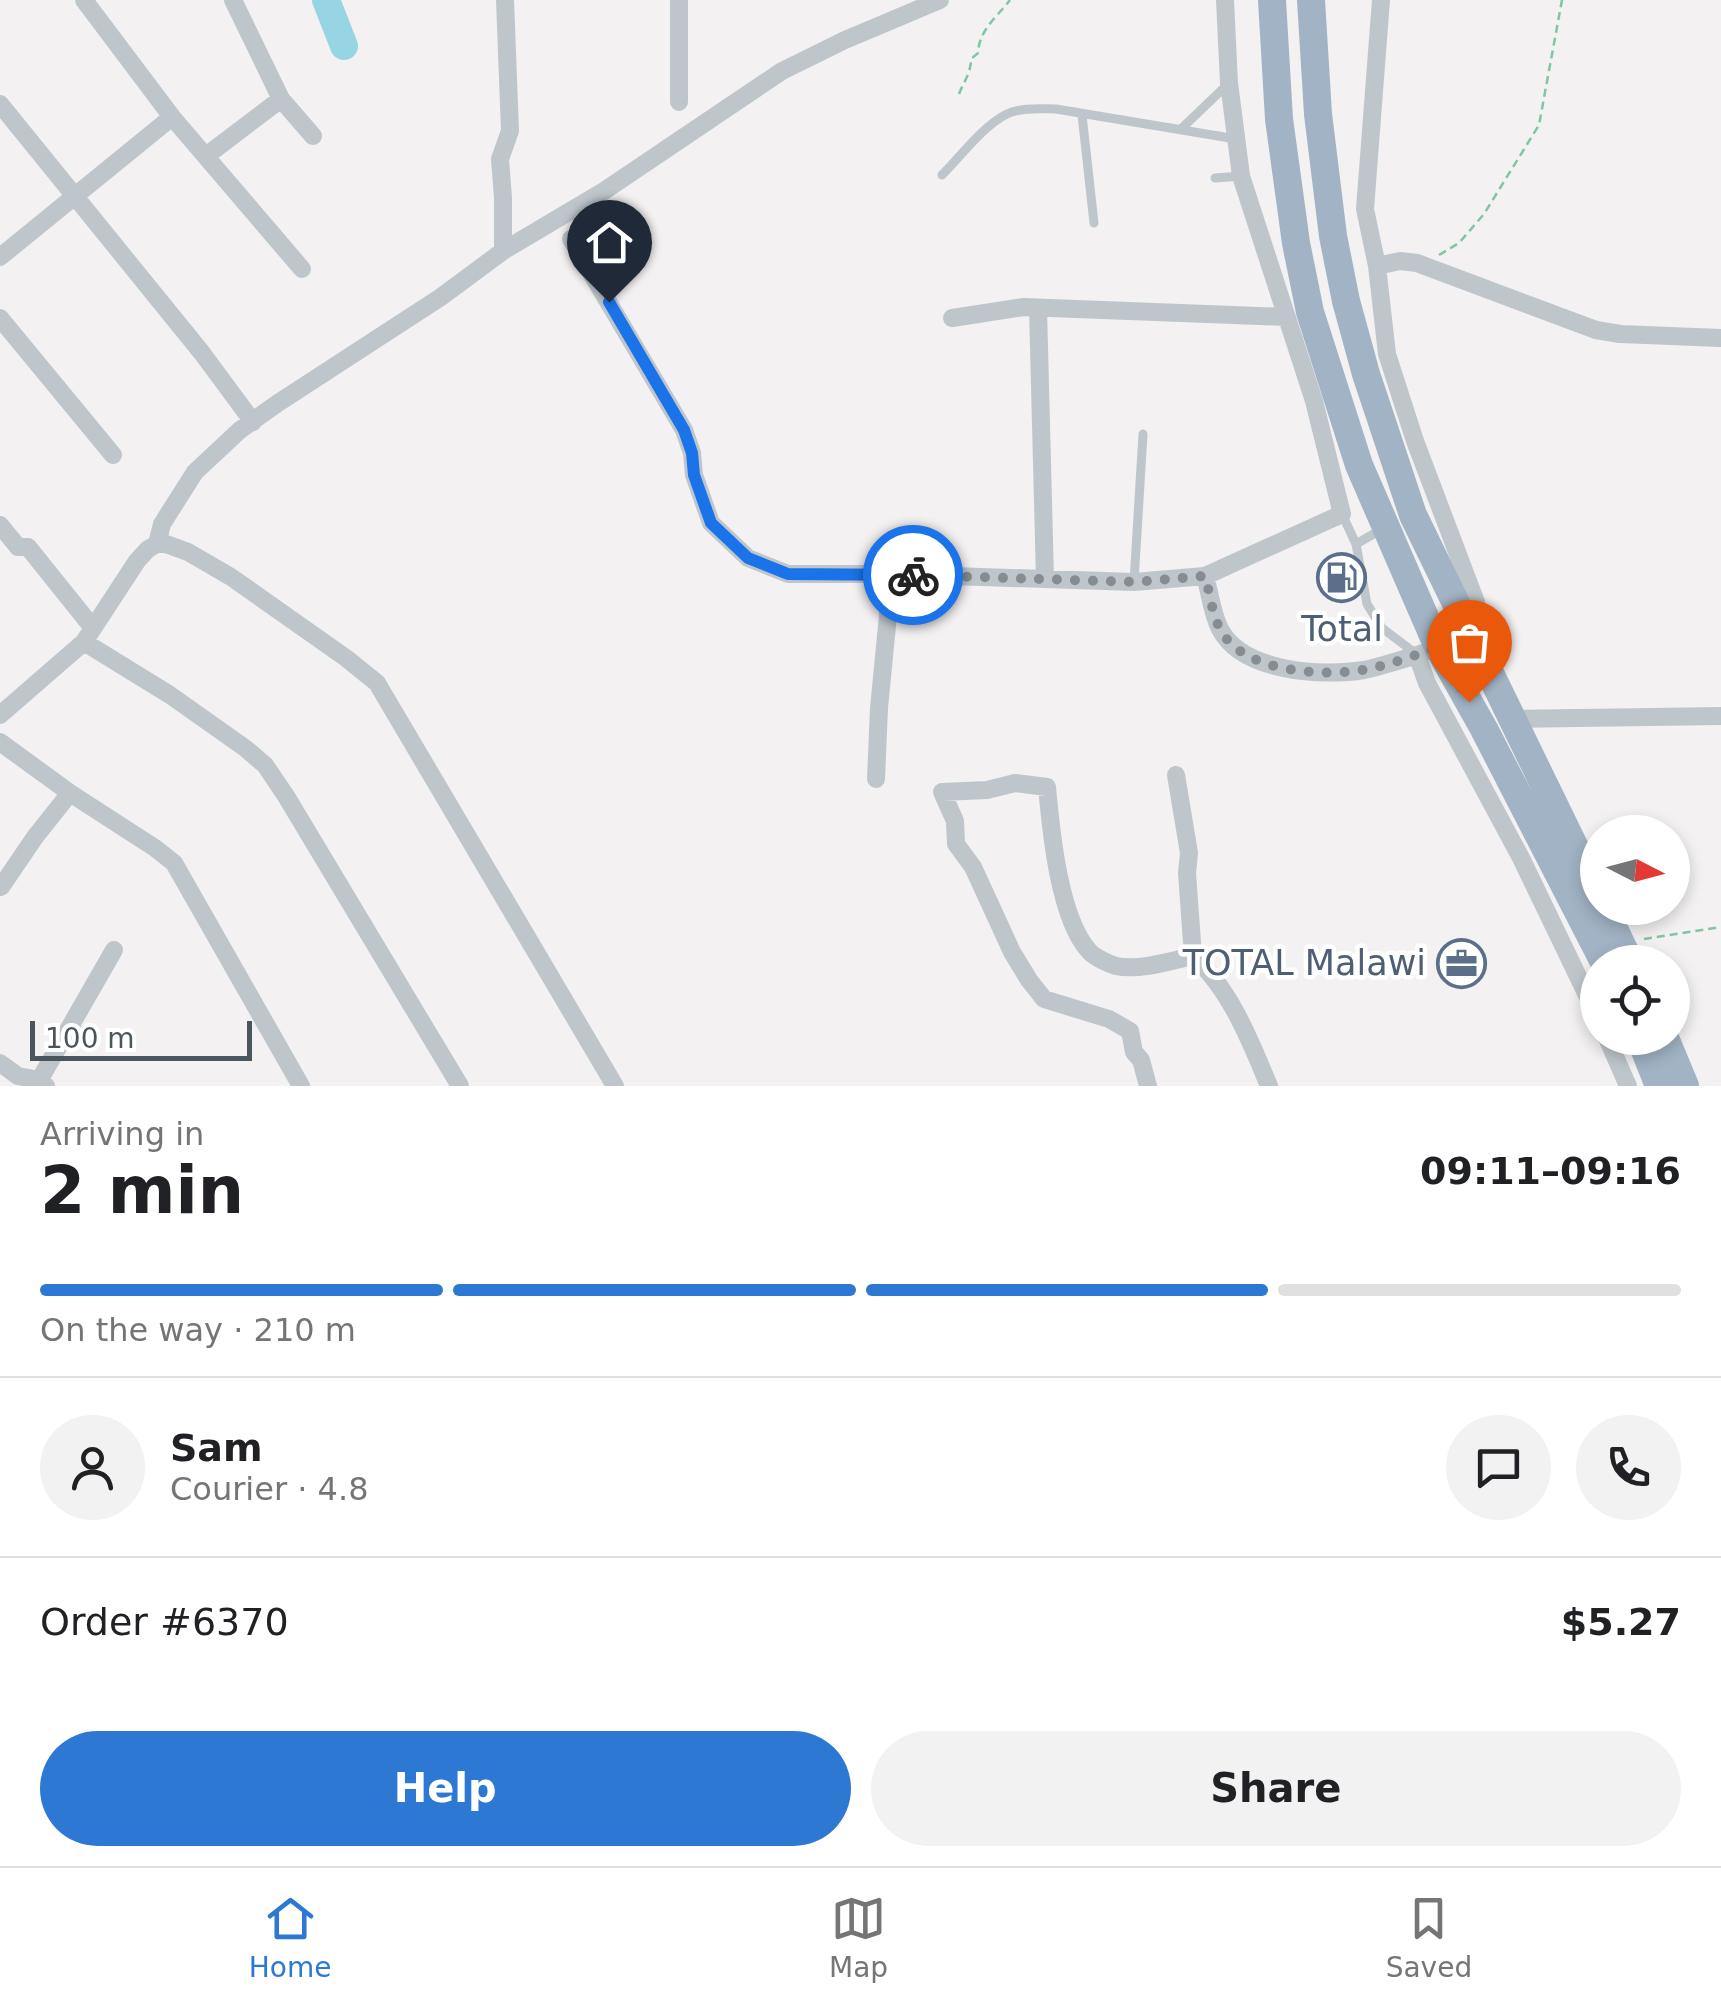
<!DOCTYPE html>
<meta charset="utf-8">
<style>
:root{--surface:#fff;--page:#f2f2f2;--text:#202124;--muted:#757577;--line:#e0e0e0;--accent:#2c78d2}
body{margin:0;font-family:"DejaVu Sans",sans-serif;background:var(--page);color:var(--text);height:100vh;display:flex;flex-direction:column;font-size:38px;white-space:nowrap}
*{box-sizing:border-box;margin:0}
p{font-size:32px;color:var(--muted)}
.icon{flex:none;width:55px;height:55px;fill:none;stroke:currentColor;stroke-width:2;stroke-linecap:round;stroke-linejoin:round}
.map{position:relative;height:1086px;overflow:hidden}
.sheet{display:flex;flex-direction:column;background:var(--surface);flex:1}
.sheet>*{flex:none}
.needle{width:65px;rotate:96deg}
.fabs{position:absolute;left:1580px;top:815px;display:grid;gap:20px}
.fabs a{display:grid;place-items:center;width:110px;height:110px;border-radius:50%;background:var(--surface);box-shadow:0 5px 15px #0003;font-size:50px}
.scale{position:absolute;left:30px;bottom:25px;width:222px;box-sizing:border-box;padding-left:10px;border:5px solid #4b555d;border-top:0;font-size:28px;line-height:35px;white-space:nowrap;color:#4b555d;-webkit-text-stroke:8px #fff;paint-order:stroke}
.pin{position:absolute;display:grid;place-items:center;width:85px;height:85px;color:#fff;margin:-102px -42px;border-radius:50% 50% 50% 0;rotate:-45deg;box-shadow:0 0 10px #0007}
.pin .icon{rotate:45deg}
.courier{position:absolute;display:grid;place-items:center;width:100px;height:100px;margin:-50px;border:8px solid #1a73e8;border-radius:50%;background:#fff;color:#222;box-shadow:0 2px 12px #0007}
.headline em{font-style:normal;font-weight:800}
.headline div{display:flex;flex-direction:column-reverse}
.headline{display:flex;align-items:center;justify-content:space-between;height:170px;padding:0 40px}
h1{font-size:65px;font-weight:800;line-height:75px}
.bar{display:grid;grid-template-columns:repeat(4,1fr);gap:15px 10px;align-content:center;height:120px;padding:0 40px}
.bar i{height:12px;border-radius:8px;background:var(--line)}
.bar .current{background:var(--accent)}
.bar p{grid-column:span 4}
.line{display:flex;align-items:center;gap:25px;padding:0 40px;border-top:2px solid var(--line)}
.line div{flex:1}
.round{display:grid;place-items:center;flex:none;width:105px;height:105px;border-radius:52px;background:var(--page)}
.primary-button{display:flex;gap:20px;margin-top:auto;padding:20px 40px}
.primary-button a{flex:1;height:115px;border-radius:60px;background:var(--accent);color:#fff;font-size:40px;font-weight:800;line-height:115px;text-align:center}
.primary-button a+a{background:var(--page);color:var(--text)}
.tabs{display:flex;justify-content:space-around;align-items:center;height:140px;border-top:2px solid var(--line);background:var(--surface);font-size:28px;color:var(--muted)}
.tabs a{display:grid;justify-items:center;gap:5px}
.tabs .current{color:var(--accent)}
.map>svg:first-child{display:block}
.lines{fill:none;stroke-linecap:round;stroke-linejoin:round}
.river{stroke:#97d5e4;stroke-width:28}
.path{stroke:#80c6a2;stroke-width:2.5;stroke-dasharray:8 5;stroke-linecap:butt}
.service{stroke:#bec6cc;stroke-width:9}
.minor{stroke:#bec6cc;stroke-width:18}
.trunk{stroke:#a1b3c4;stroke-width:28}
.done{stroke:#868c91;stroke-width:10;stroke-dasharray:0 18}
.route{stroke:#1a73e8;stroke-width:12}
.labels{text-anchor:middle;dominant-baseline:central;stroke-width:9;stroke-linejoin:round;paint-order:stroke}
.service-label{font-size:35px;fill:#4e5e75;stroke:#fff}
</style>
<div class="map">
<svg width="1721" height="1086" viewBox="0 0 1721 1086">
<rect width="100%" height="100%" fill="#f3f1f1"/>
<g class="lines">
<!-- river -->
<path class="river" d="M 326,0 L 344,46"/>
<!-- path -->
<path class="path" d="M 959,94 C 964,81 971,73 971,59 L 978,53 C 979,30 997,17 1010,0
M 1439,255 L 1459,243 L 1484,214 L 1539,125 L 1562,0
M 1644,939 L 1721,927"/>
<!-- service -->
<path class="service" d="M 1082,115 L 1094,223
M 1181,129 L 1229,83
M 942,175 C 961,156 984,125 1007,114 C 1022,107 1040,109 1056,109 L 1236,139
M 1215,178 L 1241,176
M 1342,514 L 1356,544 L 1367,604 L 1382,628 L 1415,653
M 1356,544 L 1384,528
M 1134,582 L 1143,434"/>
<!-- minor -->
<path class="minor" d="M 84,0 L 172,117 L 302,269
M 233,0 L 281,99 L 313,136
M 1381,0 L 1365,209 L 1377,266 L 1387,354 L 1415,441 L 1476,602 C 1474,637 1446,645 1417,655 L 1427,683 L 1521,858 L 1598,1018
M 679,102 L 679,0
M 0,104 L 202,353 L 253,422
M 206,156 L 281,99
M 571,239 L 684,430 L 692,453 L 694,475 L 711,523 L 748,558 L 788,574 L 892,574 L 1134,582 L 1205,576 L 1342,514 L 1314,401 L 1241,176 L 1229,83 L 1225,0
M 503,251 L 503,198 L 500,159 L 510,131 L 505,0
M 0,257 L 172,117
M 1377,266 L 1400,261 L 1417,263 L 1596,330 L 1620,334 L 1721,338
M 1038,308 L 1045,579
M 0,318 L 113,455
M 952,318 L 1024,307 L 1287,317
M 0,525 L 18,547 L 28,547 L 93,628
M 157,544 L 162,524 L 195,472 L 240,430 L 278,403 L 441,297 L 503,251 L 604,191 L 782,71 L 845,40 L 940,0
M 1205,576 C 1210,593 1212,614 1220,629 C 1242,672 1322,677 1364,670 C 1382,666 1400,660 1417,655
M 84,642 L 170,695 L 245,748 L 265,765 L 286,796 L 460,1086
M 0,715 L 84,642 L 137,561 L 148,549 L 157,544 L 166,544 L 188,552 L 231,577 L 346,658 L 377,683 L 615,1086
M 1513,719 L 1721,716
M 0,742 L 70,793 L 155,848 L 174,863 L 301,1086
M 1176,775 L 1189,853 L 1187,873 L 1193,956
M 876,779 L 879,708 L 892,574
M 1,887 L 35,837 L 70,793
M 1607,1038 L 1628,1086
M 0,1063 L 18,1076 L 39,1080 L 46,1086
M 36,1086 L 114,950
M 1148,1086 L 1141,1060 L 1134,1052 L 1130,1031 L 1109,1019 L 1044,999 L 1029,980 L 1012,952 L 973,867 L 956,844 L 955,821 L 942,792 L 987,790 L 1015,783 L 1047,787 C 1051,831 1059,918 1089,951 C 1094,957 1109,964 1116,966 C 1139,971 1171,961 1193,956 C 1230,989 1250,1040 1269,1086"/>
<!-- trunk -->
<path class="trunk" d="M 1272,0 L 1279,119 L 1296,243 L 1310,312 L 1359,465 L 1438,647 L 1484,729 L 1604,962
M 1311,0 L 1318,114 L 1333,236 L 1346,301 L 1366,374 L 1413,515 L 1598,895
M 1604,908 L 1630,962
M 1640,1038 L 1659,1086
M 1665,1038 L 1685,1086"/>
</g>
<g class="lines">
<!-- done -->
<path class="done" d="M 913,575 L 1134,582 L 1205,576 C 1210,593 1212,614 1220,629 C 1242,672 1321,677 1363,670 C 1389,665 1414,656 1438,647 L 1469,702"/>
<!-- route -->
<path class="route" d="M 609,302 L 684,430 L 692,453 L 694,475 L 711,523 L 748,558 L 788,574 L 913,575"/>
</g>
<!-- icons -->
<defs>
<symbol id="fuel-ring" viewBox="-11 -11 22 22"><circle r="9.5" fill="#fff" stroke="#5c6f8a" stroke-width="1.5"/><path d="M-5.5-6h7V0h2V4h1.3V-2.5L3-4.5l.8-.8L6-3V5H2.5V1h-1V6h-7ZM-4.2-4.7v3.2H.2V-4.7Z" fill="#5c6f8a"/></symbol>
<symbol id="office-ring" viewBox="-11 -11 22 22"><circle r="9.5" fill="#fff" stroke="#5c6f8a" stroke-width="1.5"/><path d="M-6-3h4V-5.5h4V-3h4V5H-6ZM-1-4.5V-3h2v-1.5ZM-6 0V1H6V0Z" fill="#5c6f8a"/></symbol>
</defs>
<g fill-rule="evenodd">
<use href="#fuel-ring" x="1314" y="550" width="55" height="55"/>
<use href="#office-ring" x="1434" y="936" width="55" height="55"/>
</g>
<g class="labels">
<!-- service labels -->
<g class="service-label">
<text x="1342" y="629">Total</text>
<text x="1426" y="963" text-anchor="end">TOTAL Malawi</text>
</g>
</g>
</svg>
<div class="fabs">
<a><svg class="needle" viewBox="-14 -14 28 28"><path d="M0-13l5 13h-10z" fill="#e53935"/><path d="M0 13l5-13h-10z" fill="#757577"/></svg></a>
<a><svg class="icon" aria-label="locate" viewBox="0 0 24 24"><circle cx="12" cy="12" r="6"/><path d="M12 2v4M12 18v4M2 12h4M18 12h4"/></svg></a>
</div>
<div class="scale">100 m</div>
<div class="pin" style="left:1469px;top:702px;background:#ea580c"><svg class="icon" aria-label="bag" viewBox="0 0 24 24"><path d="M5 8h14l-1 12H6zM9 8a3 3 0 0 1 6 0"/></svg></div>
<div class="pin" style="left:609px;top:302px;background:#1f2937"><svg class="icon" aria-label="home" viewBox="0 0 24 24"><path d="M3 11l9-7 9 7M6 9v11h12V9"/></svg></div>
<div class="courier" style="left:913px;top:575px"><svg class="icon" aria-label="bike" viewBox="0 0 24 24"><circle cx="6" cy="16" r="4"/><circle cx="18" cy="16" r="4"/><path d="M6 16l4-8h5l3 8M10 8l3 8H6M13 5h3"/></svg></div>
</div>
<section class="sheet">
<div class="headline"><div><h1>2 min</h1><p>Arriving in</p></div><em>09:11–09:16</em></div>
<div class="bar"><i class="current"></i><i class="current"></i><i class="current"></i><i></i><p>On the way · 210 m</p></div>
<div class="line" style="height:180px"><a class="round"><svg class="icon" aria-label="person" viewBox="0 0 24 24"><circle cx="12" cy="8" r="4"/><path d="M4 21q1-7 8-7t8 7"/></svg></a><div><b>Sam</b><p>Courier · 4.8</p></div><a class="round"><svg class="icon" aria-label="chat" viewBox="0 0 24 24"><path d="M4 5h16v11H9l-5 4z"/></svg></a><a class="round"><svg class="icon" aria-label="phone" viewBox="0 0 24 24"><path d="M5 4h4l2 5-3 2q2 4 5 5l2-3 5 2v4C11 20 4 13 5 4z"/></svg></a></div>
<div class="line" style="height:130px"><div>Order #6370</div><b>$5.27</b></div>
<div class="primary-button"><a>Help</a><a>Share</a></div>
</section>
<nav class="tabs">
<a class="current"><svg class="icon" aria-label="home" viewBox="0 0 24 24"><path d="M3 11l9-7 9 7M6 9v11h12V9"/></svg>Home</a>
<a><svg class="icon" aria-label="map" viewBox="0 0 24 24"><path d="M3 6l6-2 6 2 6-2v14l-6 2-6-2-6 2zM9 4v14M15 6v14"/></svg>Map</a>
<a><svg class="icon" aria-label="saved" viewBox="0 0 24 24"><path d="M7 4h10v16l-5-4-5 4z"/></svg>Saved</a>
</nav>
